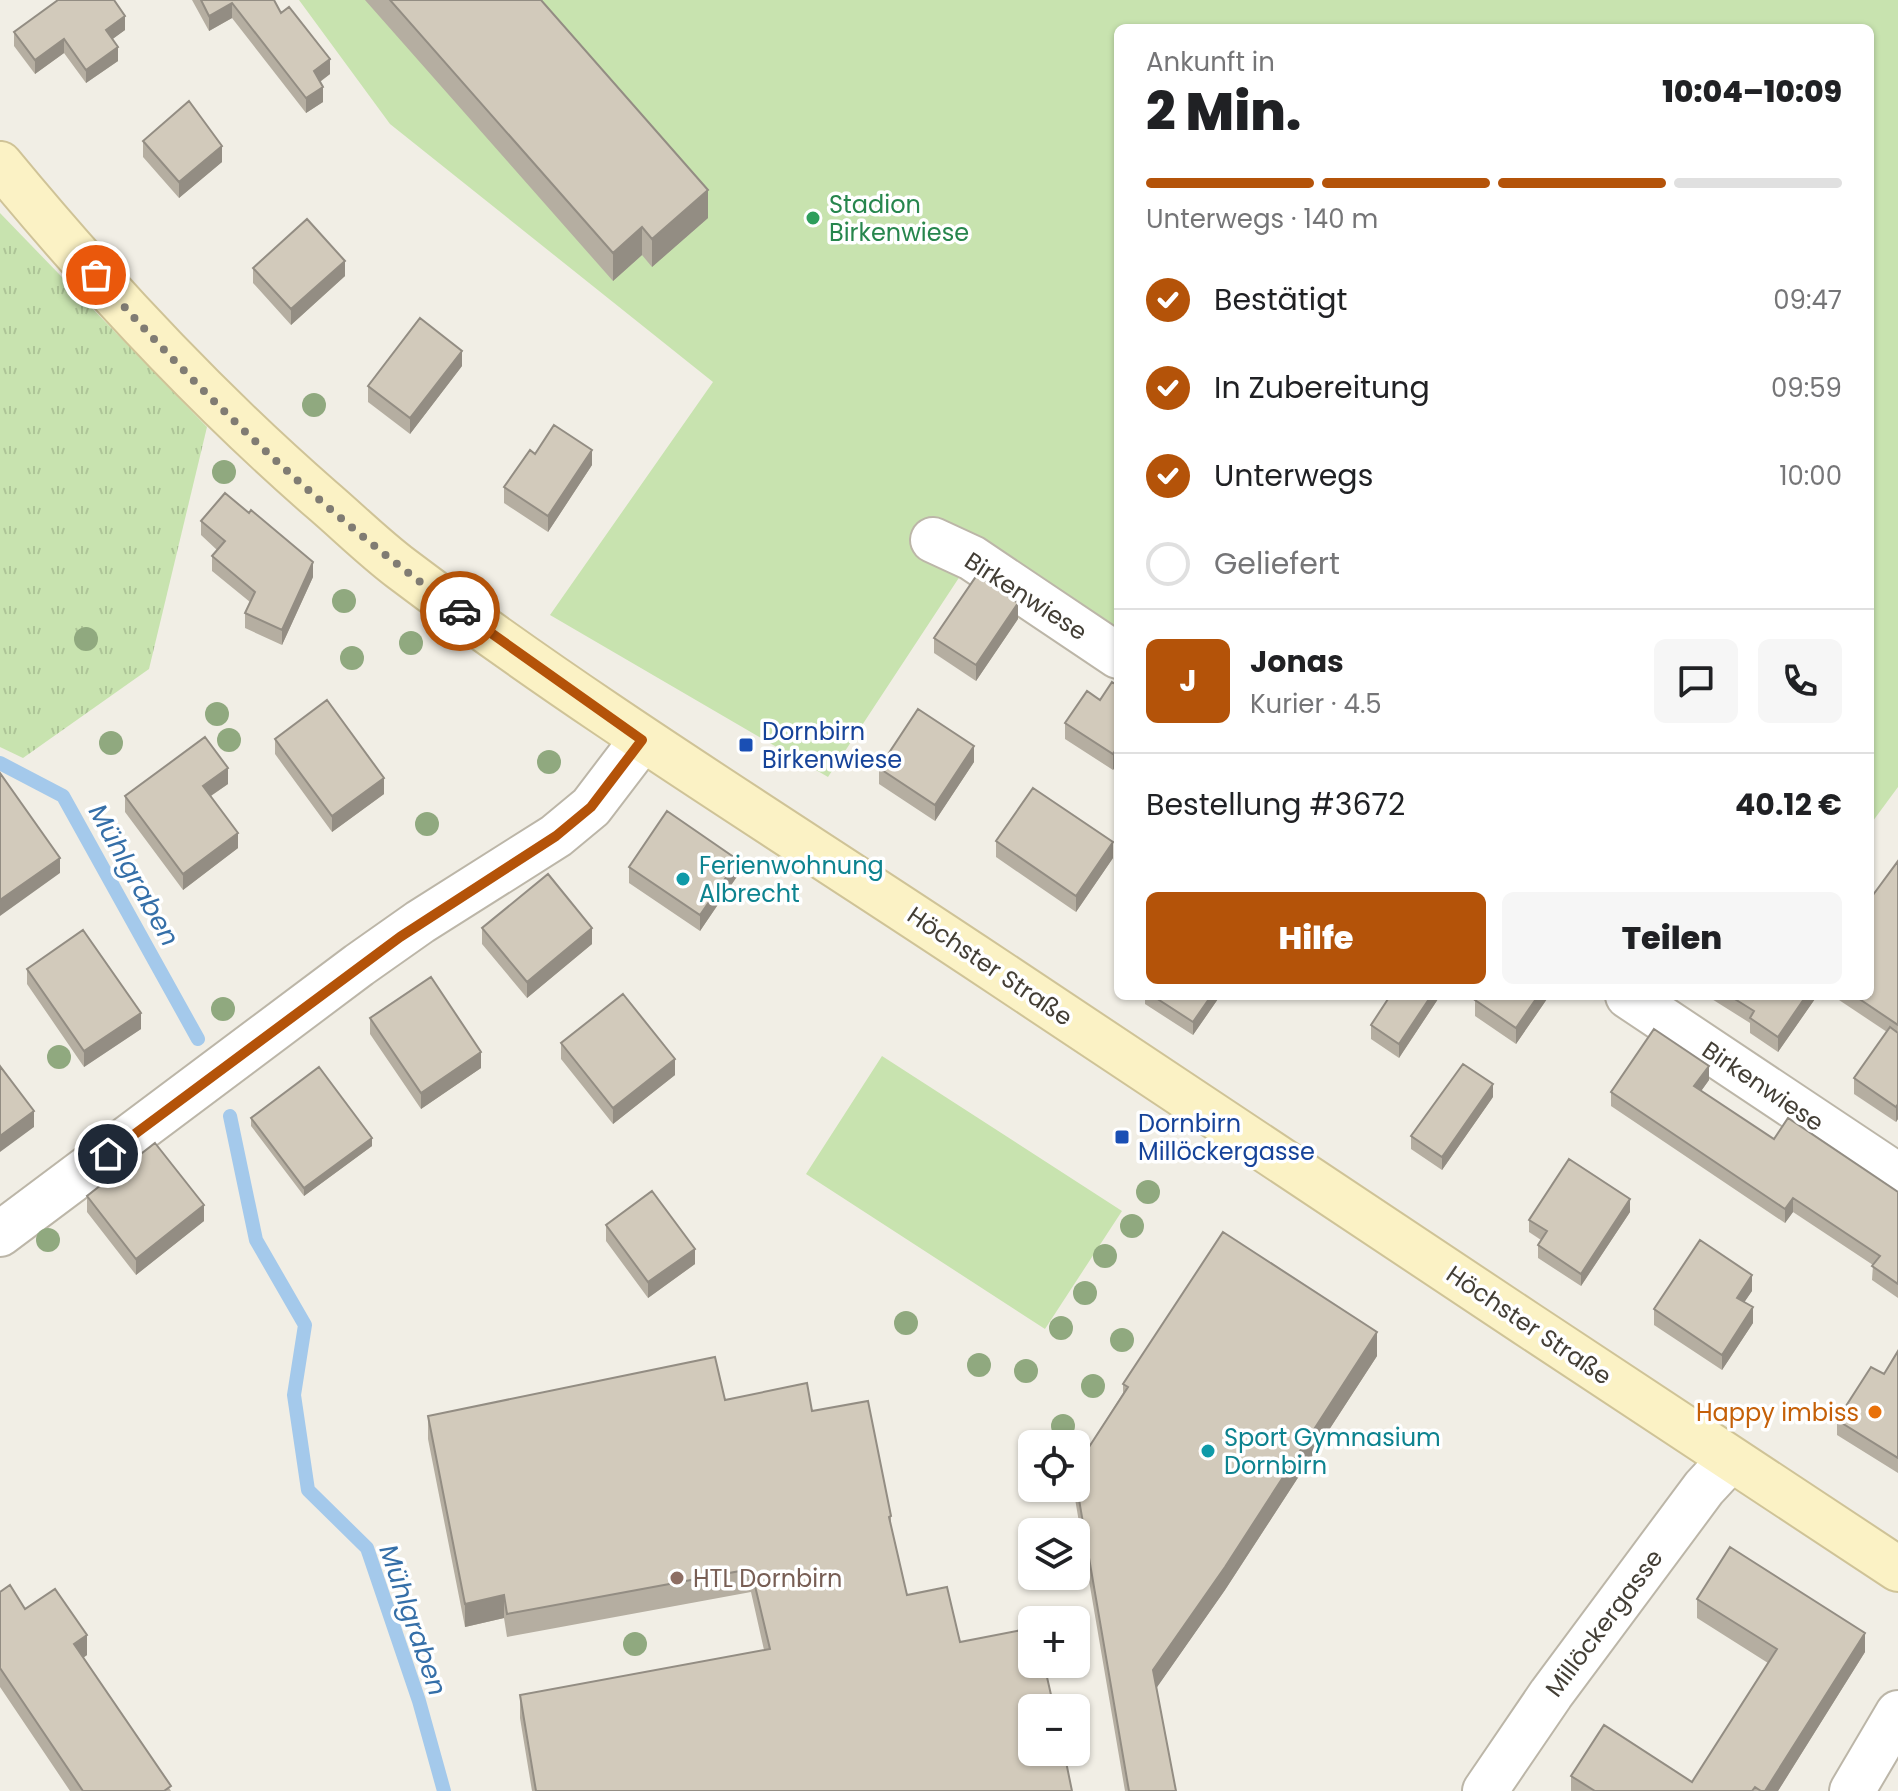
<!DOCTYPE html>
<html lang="de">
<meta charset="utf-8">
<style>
:root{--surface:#fff;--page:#f6f6f6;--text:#202124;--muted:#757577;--line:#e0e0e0;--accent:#b45309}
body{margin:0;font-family:Poppins,sans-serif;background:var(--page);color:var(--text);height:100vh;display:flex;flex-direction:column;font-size:30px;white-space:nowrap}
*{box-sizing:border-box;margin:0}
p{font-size:26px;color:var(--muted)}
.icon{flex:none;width:44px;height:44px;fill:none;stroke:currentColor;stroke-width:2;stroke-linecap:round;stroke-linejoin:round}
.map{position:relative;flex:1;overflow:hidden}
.panel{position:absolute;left:1114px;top:24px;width:760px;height:976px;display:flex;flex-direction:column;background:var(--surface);border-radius:12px;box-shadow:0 2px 6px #0004}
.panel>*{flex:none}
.buttons{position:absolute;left:1018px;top:1430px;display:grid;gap:16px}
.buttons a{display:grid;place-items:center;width:72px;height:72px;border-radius:12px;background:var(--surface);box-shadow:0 2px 6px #0004;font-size:40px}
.pin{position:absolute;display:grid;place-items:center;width:68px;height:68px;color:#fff;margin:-34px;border:4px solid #fff;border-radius:50%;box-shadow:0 2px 8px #0007}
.courier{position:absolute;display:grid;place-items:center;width:80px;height:80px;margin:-40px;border:6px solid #b45309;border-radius:50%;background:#fff;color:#222;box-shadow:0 2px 10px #0007}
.overview em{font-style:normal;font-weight:800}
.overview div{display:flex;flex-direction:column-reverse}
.overview{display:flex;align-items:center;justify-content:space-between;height:136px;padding:0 32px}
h1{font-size:52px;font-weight:800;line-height:60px}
.bar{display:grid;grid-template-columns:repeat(4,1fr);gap:12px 8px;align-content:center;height:96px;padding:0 32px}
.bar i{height:10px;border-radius:6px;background:var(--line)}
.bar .current{background:var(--accent)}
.bar p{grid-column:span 4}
.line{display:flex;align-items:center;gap:20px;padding:0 32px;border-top:2px solid var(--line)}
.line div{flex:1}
.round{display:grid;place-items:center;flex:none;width:84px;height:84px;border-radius:12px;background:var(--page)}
ol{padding:0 32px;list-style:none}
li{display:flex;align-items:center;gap:24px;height:88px}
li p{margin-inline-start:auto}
li .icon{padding:8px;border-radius:50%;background:var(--accent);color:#fff;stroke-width:4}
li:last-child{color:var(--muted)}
li i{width:44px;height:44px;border:4px solid var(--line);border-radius:50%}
.action{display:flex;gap:16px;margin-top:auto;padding:16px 32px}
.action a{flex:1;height:92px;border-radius:12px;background:var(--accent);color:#fff;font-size:32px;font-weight:800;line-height:92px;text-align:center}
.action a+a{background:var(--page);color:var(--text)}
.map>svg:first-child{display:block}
.grass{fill:url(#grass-tufts)}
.green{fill:#c8e3af}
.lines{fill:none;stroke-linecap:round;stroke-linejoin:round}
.stream{stroke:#a4c9eb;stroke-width:14}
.minor-casing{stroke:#bcb6a8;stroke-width:48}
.secondary-casing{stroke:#cfc397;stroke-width:48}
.minor{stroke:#fff;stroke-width:44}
.secondary{stroke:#fbf2c5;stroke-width:44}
.tree{fill:#90a97f}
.wall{fill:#b5aea1}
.shaded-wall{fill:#938d83}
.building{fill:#d2cabb;stroke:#938d83;stroke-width:2}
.done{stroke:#807c73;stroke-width:8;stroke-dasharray:0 14.4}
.route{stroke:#b45309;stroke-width:10}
.leisure-dot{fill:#2e9e5b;stroke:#fff;stroke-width:3}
.transit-dot{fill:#1a4fb4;stroke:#fff;stroke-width:3}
.culture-dot{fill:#0f9aa8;stroke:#fff;stroke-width:3}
.food-dot{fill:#e8710a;stroke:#fff;stroke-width:3}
.education-dot{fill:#8d6e63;stroke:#fff;stroke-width:3}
.labels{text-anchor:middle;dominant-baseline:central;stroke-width:7;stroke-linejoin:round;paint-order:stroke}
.leisure-label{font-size:24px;fill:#27864d;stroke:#fff;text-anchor:start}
.street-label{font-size:24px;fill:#433e35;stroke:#fff}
.transit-label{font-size:24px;fill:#164399;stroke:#fff;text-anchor:start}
.culture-label{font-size:24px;fill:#0d838f;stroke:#fff;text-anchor:start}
.food-label{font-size:24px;fill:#c56008;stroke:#fff;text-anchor:end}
.education-label{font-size:24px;fill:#785e54;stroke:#fff;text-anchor:start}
.water-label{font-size:26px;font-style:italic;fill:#356fa8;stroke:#fff}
</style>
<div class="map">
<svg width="1898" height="1791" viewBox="0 0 1898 1791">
<defs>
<pattern id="grass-tufts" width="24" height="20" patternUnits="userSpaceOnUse" patternTransform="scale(2)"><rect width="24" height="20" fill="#c8e3af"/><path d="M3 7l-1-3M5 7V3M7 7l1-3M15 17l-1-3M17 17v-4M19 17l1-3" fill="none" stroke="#adc497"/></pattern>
</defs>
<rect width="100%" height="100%" fill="#f1eee5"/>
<!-- grass -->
<path class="grass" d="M 0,213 L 207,427 L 149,669 L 23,758 L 0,747 Z"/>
<!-- green -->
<path class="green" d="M 299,0 L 1898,0 L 1898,787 L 1870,825 L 1870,28 L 1118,28 L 1118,657 L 966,567 L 828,777 L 550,615 L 713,382 L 390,124 Z
M 882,1056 L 1122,1211 L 1045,1329 L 806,1174 Z"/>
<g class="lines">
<!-- stream -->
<path class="stream" d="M 0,763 L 63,796 L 198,1039
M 230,1116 L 256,1240 L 305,1325 L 294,1395 L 308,1490 L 367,1548 L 419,1701 L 444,1791"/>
<defs>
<path id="minor" d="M 933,540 L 972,558 L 1118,656
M 1628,996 L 1898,1176
M 0,1234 L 359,965 L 420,922 L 556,836 L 591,807 L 642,740
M 1485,1791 L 1551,1694 L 1704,1488 L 1730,1460
M 1852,1791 L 1898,1713"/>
<path id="secondary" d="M 0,164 C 99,284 204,397 321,499 C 348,522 374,548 402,569 C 586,708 783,829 974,956 C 1282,1161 1589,1366 1898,1569"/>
</defs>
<!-- minor casing -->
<use href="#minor" class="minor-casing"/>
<!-- secondary casing -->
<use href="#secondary" class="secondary-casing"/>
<!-- minor -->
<use href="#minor" class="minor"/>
<!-- secondary -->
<use href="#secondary" class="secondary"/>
</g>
<!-- trees -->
<g class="tree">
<circle cx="314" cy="405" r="12"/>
<circle cx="224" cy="472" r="12"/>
<circle cx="344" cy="601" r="12"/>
<circle cx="86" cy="639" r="12"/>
<circle cx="411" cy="643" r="12"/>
<circle cx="352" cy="658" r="12"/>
<circle cx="217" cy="714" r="12"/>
<circle cx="229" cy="740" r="12"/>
<circle cx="111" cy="743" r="12"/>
<circle cx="549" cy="762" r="12"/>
<circle cx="427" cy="824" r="12"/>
<circle cx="223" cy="1009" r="12"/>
<circle cx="59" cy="1057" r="12"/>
<circle cx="1148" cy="1192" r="12"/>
<circle cx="1132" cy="1226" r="12"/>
<circle cx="48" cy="1240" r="12"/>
<circle cx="1105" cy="1256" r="12"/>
<circle cx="1085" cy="1293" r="12"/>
<circle cx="906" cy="1323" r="12"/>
<circle cx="1061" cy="1328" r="12"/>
<circle cx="1122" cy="1340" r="12"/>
<circle cx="979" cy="1365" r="12"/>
<circle cx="1026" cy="1371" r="12"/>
<circle cx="1093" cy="1386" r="12"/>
<circle cx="1063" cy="1426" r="12"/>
<circle cx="635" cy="1644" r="12"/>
</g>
<!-- wall -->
<path class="wall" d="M 192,0 L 274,0 L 281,13 L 330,74 L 320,82 L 323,102 L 306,113 L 232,18 L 209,31 Z
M 365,0 L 541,0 L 708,218 L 652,267 L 642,255 L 613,281 Z
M 125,30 L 112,39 L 118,61 L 86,83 L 64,53 L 35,74 L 14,46 L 14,32 Z
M 143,141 L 222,162 L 179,198 L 143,157 Z
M 253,268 L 345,276 L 291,325 L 253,283 Z
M 462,366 L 410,434 L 368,402 L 368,386 Z
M 535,454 L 592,465 L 548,532 L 504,503 L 504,487 Z
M 201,521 L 313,577 L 282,645 L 245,628 L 245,613 L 250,602 L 212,571 L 212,556 L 217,550 L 201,535 Z
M 1018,619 L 976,681 L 934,653 L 934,638 Z
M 1118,686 L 1118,762 L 1113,770 L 1065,739 L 1065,723 L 1100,700 Z
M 275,739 L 384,794 L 332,832 L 275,754 Z
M 974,762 L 935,821 L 879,784 L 879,768 Z
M 228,784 L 211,796 L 238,848 L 183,890 L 125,812 L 125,796 Z
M 996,841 L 1113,858 L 1076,912 L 996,857 Z
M 1898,861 L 1898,1119 L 1896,1122 L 1854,1094 L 1854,1078 L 1887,1032 L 1833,996 L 1870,996 Z
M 629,867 L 738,875 L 700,931 L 629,883 Z
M 482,928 L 592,944 L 527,998 L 482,944 Z
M 27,969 L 141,1029 L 84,1067 L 27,984 Z
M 1145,996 L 1220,996 L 1193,1035 L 1145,1004 Z
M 1440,996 L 1399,1058 L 1371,1039 L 1371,1025 Z
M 1478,996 L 1549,996 L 1516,1044 L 1475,1016 L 1475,1000 Z
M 1707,996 L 1817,996 L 1778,1052 L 1750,1033 L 1750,1023 Z
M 370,1018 L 481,1068 L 421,1109 L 370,1034 Z
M 561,1043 L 675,1075 L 613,1124 L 561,1059 Z
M 1709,1080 L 1701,1091 L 1774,1139 L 1898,1192 L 1898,1298 L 1872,1280 L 1873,1265 L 1793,1212 L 1785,1223 L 1611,1106 L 1611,1092 Z
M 1493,1097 L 1442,1170 L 1411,1149 L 1411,1136 Z
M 251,1118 L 372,1146 L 304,1196 L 251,1126 Z
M 87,1196 L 204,1221 L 136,1275 L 87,1212 Z
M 1630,1212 L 1581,1286 L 1538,1258 L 1538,1245 L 1541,1240 L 1529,1232 L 1529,1220 Z
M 606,1225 L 695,1264 L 648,1298 L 606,1241 Z
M 1752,1291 L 1744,1302 L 1753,1323 L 1722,1370 L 1654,1325 L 1654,1309 Z
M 1898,1351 L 1898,1473 L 1837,1435 L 1837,1420 L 1884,1374 Z
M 1377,1356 L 1225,1590 L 1156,1688 L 1176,1791 L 1125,1791 L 1074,1493 L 1074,1488 L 1076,1488 L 1076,1467 L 1123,1393 L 1123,1384 Z
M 725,1400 L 812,1411 L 891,1516 L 891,1526 L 907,1595 L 960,1642 L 1072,1791 L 532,1791 L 520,1718 L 520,1695 L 764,1650 L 751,1592 L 507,1637 L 504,1618 L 465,1627 L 428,1439 L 428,1416 Z
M 0,1592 L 25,1609 L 87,1655 L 83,1658 L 171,1791 L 70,1791 L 0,1687 Z
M 1697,1599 L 1865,1652 L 1778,1791 L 1571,1791 L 1571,1776 L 1692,1782 L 1768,1663 L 1697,1618 Z"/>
<!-- shaded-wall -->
<path class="shaded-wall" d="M 232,3 L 232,18 L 209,31 L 209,16 Z
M 125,16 L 125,30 L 106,44 L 106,30 Z
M 64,39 L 64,53 L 35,74 L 35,60 Z
M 118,47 L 118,61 L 86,83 L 86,70 Z
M 330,59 L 330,74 L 314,86 L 314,71 Z
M 323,87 L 323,102 L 306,113 L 306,98 Z
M 222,146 L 222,162 L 179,198 L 179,182 Z
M 708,190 L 708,218 L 652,267 L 652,239 Z
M 642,227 L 642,255 L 613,281 L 613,253 Z
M 345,261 L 345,276 L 291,325 L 291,309 Z
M 462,351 L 462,366 L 410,434 L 410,418 Z
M 592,450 L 592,465 L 548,532 L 548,516 Z
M 313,562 L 313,577 L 282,645 L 282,630 Z
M 1018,603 L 1018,619 L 976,681 L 976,665 Z
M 974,746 L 974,762 L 935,821 L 935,805 Z
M 1118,746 L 1118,762 L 1113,770 L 1113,754 Z
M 228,768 L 228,784 L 203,801 L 203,786 Z
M 384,778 L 384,794 L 332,832 L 332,816 Z
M 238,833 L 238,848 L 183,890 L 183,874 Z
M 1113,842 L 1113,858 L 1076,912 L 1076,896 Z
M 60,858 L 60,873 L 0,916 L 0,900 Z
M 738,860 L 738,875 L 700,931 L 700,915 Z
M 592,928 L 592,944 L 527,998 L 527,982 Z
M 1211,996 L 1220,996 L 1193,1035 L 1193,1022 Z
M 1431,996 L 1440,996 L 1399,1058 L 1399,1044 Z
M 1538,996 L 1549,996 L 1516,1044 L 1516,1028 Z
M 1806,996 L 1817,996 L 1778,1052 L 1778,1037 Z
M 141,1013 L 141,1029 L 84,1067 L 84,1051 Z
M 481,1052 L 481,1068 L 421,1109 L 421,1093 Z
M 675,1059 L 675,1075 L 613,1124 L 613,1108 Z
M 1709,1066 L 1709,1080 L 1694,1101 L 1694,1086 Z
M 1493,1084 L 1493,1097 L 1442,1170 L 1442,1157 Z
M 1898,1104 L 1898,1119 L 1896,1122 L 1896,1107 Z
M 34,1111 L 34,1127 L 0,1152 L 0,1136 Z
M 372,1138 L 372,1146 L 304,1196 L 304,1188 Z
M 1793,1198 L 1793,1212 L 1785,1223 L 1785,1209 Z
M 1630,1199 L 1630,1212 L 1581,1286 L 1581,1274 Z
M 204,1205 L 204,1221 L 136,1275 L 136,1259 Z
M 695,1249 L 695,1264 L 648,1298 L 648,1282 Z
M 1752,1275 L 1752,1291 L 1737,1313 L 1737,1298 Z
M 1753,1307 L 1753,1323 L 1722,1370 L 1722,1355 Z
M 1377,1332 L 1377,1356 L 1225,1590 L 1153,1693 L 1153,1670 Z
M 504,1595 L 504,1618 L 465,1627 L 465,1604 Z
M 1865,1633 L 1865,1652 L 1778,1791 L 1765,1791 Z
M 87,1635 L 87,1655 L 74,1664 L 74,1644 Z"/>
<!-- building -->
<path class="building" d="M 58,0 L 114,0 L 125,16 L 106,30 L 118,47 L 86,70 L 64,39 L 35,60 L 14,32 Z
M 201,0 L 274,0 L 281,13 L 289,7 L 330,59 L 314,71 L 323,87 L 306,98 L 232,3 L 209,16 Z
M 390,0 L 541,0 L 708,190 L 652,239 L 642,227 L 613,253 Z
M 189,101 L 222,146 L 179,182 L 143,141 Z
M 307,219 L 345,261 L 291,309 L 253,268 Z
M 420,318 L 462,351 L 410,418 L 368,386 Z
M 554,425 L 592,450 L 548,516 L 504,487 L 530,450 L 535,454 Z
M 225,493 L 249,513 L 251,510 L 313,562 L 282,630 L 245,613 L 255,592 L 212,556 L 225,541 L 201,521 Z
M 977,575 L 1018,603 L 976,665 L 934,638 Z
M 1112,682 L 1118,686 L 1118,746 L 1113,754 L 1065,723 L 1087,691 L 1100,700 Z
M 327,700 L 384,778 L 332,816 L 275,739 Z
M 918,709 L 974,746 L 935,805 L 879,768 Z
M 205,737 L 228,768 L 203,786 L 238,833 L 183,874 L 125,796 Z
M 0,773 L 60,858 L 0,900 Z
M 1033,788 L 1113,842 L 1076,896 L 996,841 Z
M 667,811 L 738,860 L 700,915 L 629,867 Z
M 1898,861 L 1898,1025 L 1855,996 L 1870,996 L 1870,899 Z
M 548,874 L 592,928 L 527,982 L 482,928 Z
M 83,930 L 141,1013 L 84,1051 L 27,969 Z
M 431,977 L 481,1052 L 421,1093 L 370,1018 Z
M 623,994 L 675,1059 L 613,1108 L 561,1043 Z
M 1153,996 L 1211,996 L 1193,1022 Z
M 1390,996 L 1431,996 L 1399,1044 L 1371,1025 Z
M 1478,996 L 1538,996 L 1516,1028 L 1475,1000 Z
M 1730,996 L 1806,996 L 1778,1037 L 1750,1018 L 1754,1011 Z
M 1890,1027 L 1898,1033 L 1898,1104 L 1896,1107 L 1854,1078 Z
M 1654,1029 L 1709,1066 L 1694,1086 L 1774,1139 L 1788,1118 L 1898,1192 L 1898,1284 L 1872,1266 L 1880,1256 L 1793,1198 L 1785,1209 L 1611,1092 Z
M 1463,1064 L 1493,1084 L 1442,1157 L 1411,1136 Z
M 0,1066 L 34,1111 L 0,1136 Z
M 319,1067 L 372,1138 L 304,1188 L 251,1118 Z
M 155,1143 L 204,1205 L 136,1259 L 87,1196 Z
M 1569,1159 L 1630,1199 L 1581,1274 L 1538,1245 L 1547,1231 L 1529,1220 Z
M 652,1191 L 695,1249 L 648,1282 L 606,1225 Z
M 1223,1232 L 1377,1332 L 1225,1567 L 1153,1670 L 1176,1791 L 1129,1791 L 1076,1482 L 1076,1467 L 1128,1387 L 1123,1384 Z
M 1700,1240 L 1752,1275 L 1737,1298 L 1753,1307 L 1722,1355 L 1654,1309 Z
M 1898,1351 L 1898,1458 L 1837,1420 L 1871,1367 L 1884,1374 Z
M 715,1357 L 725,1400 L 807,1383 L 812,1411 L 868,1401 L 891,1516 L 889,1517 L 907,1595 L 947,1587 L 960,1642 L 1032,1628 L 1032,1664 L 1044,1664 L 1054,1708 L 1032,1708 L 1032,1752 L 1064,1752 L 1072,1791 L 536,1791 L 520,1695 L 770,1649 L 751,1569 L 507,1614 L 504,1595 L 465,1604 L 428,1416 Z
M 1730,1547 L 1865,1633 L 1765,1791 L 1761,1791 L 1755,1787 L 1752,1791 L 1595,1791 L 1571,1776 L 1604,1725 L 1692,1782 L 1777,1649 L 1697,1599 Z
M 10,1585 L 25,1609 L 55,1589 L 87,1635 L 74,1644 L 171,1786 L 164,1791 L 83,1791 L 0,1668 L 0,1592 Z"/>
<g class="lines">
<!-- done -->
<path class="done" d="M 96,275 C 205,399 325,515 460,611"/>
<!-- route -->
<path class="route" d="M 108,1154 L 400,937 L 556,836 L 591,807 L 642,740 L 460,611"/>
</g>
<!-- markers -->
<circle class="leisure-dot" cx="813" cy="218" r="8"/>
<g class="transit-dot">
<rect x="738" y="737" width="16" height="16" rx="4"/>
<rect x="1114" y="1129" width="16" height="16" rx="4"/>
</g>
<g class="culture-dot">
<circle cx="683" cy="879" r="8"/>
<circle cx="1208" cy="1451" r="8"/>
</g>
<circle class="food-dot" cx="1875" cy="1412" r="8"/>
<circle class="education-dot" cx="677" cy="1578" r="8"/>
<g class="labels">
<!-- leisure labels -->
<g class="leisure-label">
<text x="829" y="204">Stadion<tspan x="829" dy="28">Birkenwiese</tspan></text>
</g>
<!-- street labels -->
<g class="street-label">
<text transform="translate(1026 596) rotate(33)">Birkenwiese</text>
<text transform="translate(990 966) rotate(34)">Höchster Straße</text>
<text transform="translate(1763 1086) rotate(34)">Birkenwiese</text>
<text transform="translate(1529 1325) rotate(34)">Höchster Straße</text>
<text transform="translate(1604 1623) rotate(-53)">Millöckergasse</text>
</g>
<!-- transit labels -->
<g class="transit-label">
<text x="762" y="731">Dornbirn<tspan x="762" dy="28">Birkenwiese</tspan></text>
<text x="1138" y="1123">Dornbirn<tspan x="1138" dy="28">Millöckergasse</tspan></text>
</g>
<!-- culture labels -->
<g class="culture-label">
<text x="699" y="865">Ferienwohnung<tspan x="699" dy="28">Albrecht</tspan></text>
<text x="1224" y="1437">Sport Gymnasium<tspan x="1224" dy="28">Dornbirn</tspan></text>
</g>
<!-- food labels -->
<g class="food-label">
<text x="1859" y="1412">Happy imbiss</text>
</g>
<!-- education labels -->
<g class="education-label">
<text x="693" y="1578">HTL Dornbirn</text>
</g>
<!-- water labels -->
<g class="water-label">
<text transform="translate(134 875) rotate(61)">Mühlgraben</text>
<text transform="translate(413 1620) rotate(71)">Mühlgraben</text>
</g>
</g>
</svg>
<div class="buttons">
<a><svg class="icon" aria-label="locate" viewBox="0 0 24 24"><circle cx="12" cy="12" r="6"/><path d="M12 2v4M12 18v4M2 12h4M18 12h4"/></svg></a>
<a><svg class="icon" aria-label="layers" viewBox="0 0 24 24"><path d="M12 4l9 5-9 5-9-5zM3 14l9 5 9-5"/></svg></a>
<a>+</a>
<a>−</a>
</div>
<div class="pin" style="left:96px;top:275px;background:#ea580c"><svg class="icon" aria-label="bag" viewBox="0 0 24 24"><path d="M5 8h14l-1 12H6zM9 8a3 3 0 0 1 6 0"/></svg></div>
<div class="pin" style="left:108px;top:1154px;background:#1f2937"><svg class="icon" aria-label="home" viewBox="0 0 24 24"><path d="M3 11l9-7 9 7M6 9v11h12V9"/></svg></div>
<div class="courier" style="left:460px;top:611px"><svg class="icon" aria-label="car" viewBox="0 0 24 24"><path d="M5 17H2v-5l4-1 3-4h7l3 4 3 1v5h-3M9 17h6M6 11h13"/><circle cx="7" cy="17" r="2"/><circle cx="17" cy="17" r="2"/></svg></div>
<section class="panel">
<div class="overview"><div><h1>2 Min.</h1><p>Ankunft in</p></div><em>10:04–10:09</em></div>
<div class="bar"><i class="current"></i><i class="current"></i><i class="current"></i><i></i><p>Unterwegs · 140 m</p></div>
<ol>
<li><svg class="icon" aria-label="check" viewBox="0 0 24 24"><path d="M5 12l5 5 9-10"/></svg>Bestätigt<p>09:47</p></li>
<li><svg class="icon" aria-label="check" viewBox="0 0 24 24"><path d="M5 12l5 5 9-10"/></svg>In Zubereitung<p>09:59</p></li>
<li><svg class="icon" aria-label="check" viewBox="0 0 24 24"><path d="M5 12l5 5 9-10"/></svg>Unterwegs<p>10:00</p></li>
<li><i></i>Geliefert</li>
</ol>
<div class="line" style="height:144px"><b class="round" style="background:var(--accent);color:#fff">J</b><div><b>Jonas</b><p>Kurier · 4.5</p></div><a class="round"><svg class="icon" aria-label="chat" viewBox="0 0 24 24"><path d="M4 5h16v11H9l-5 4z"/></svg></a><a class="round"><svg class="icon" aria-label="phone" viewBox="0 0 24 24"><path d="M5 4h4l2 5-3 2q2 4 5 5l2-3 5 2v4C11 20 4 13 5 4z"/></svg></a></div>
<div class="line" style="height:104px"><div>Bestellung #3672</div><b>40.12 €</b></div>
<div class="action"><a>Hilfe</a><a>Teilen</a></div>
</section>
</div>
